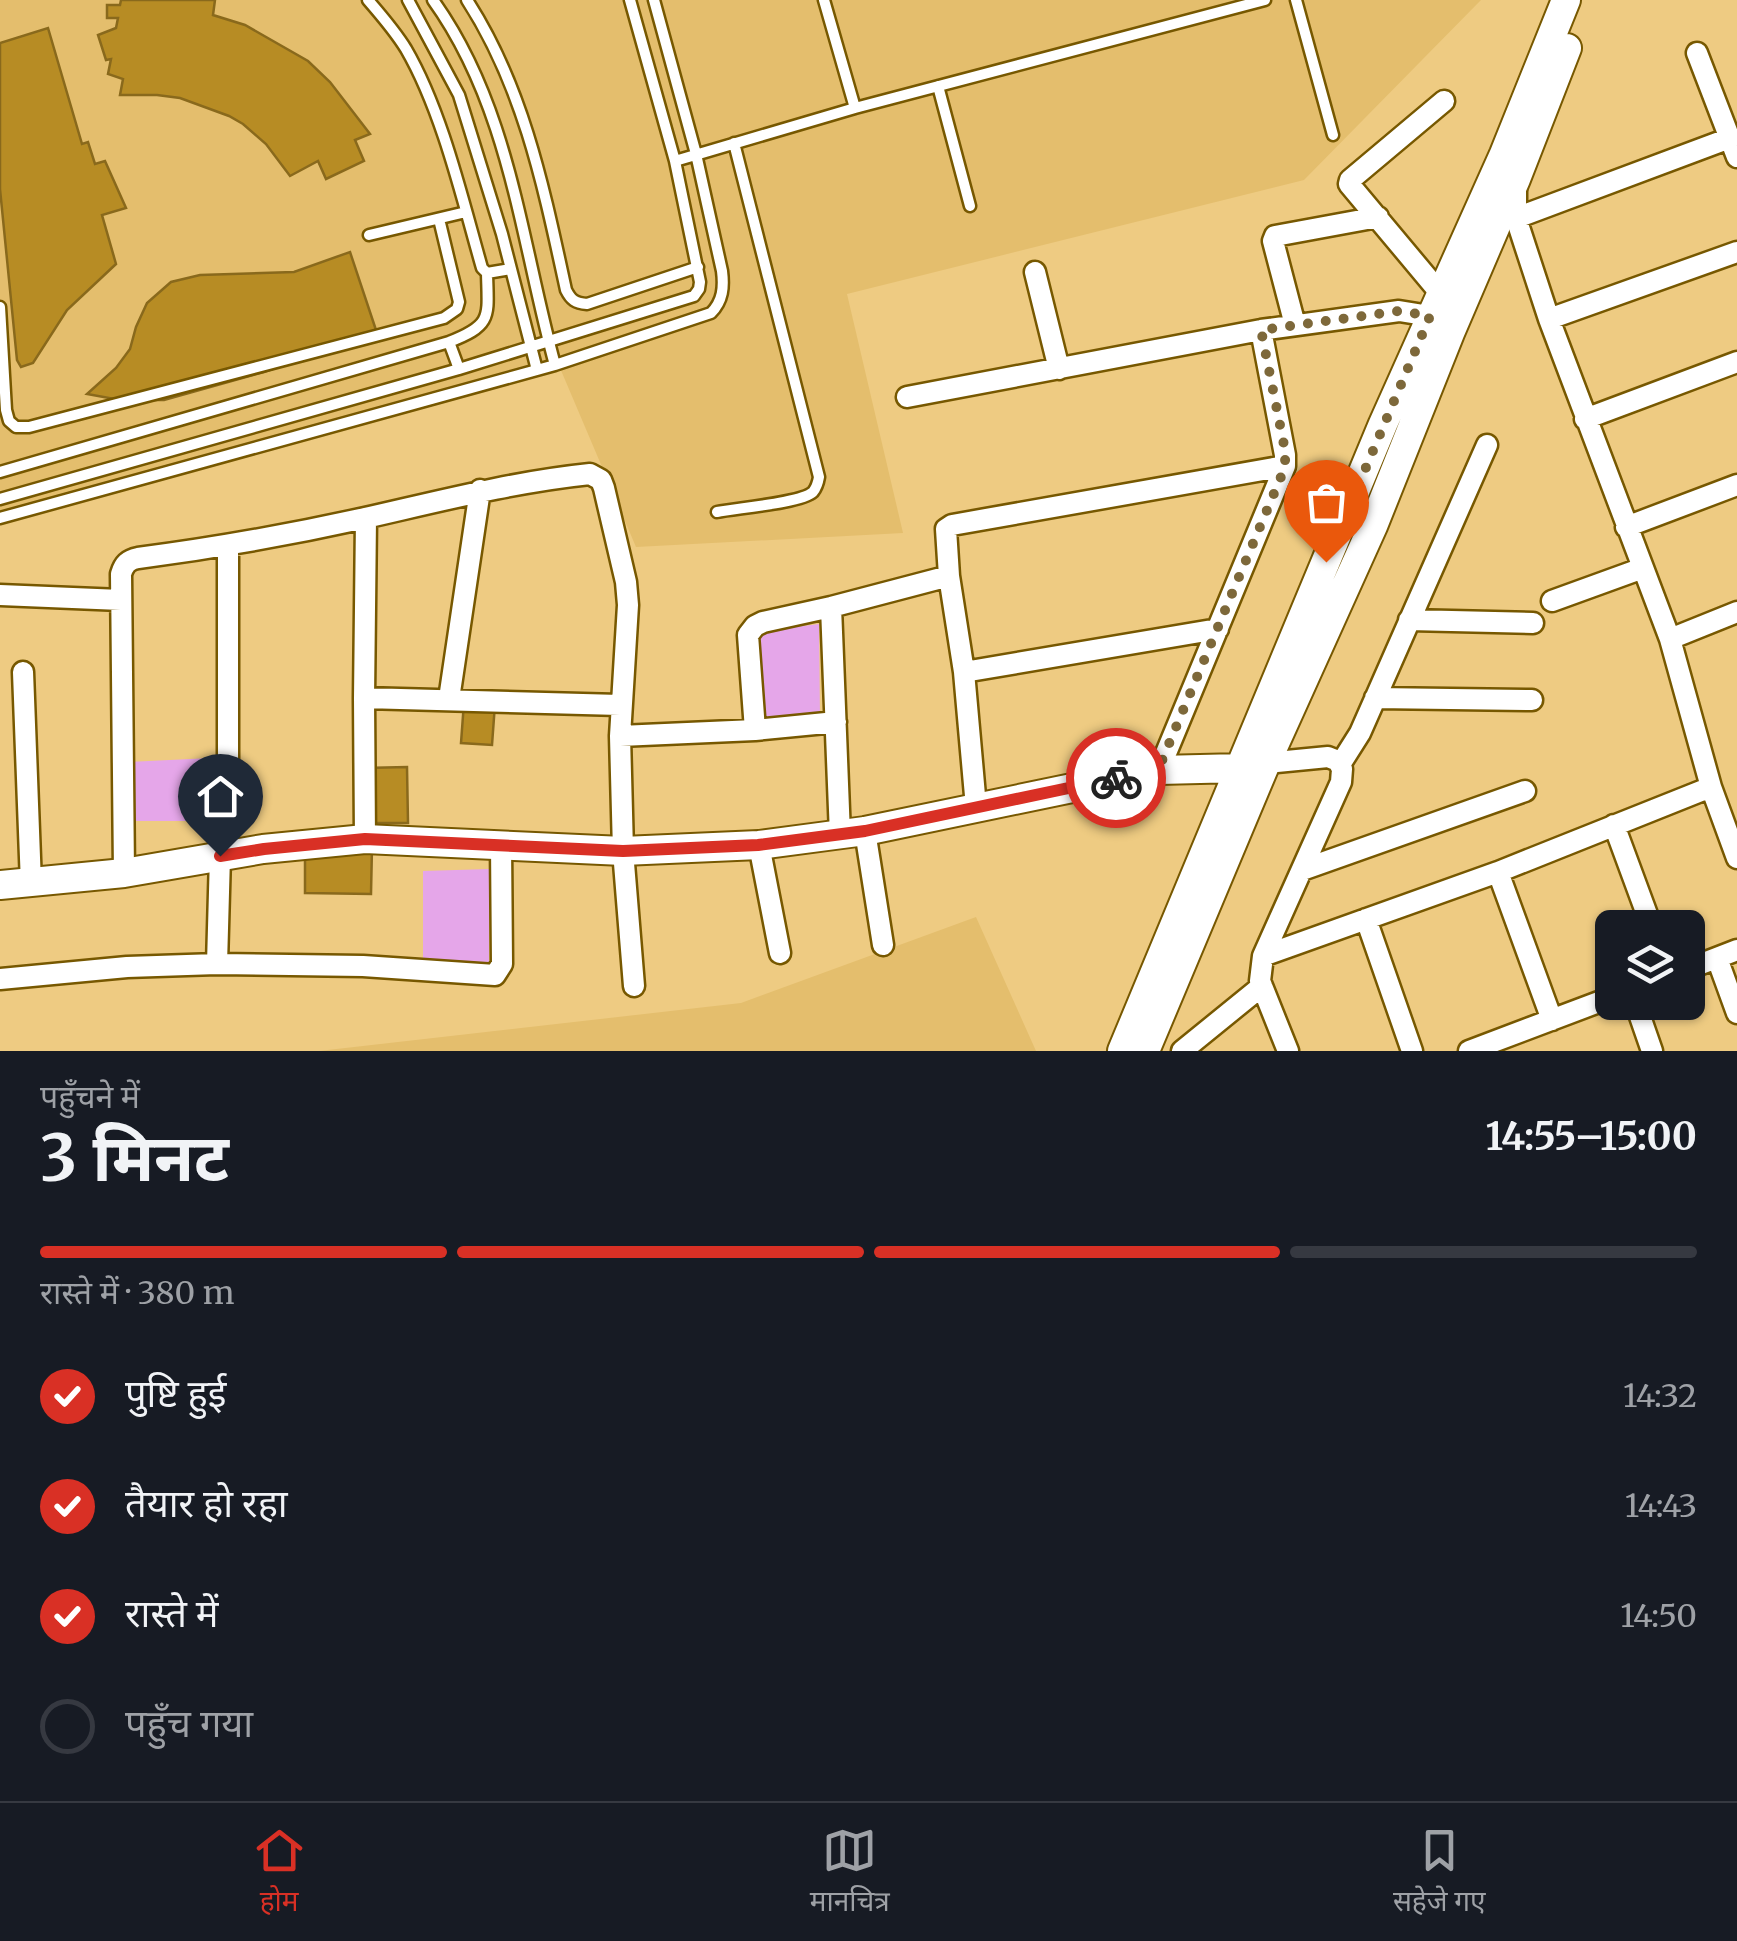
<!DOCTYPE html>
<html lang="hi">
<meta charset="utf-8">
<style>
:root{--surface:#171b24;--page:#20242c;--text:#f1f3f6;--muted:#9ea1a6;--line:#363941;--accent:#d93025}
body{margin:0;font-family:Merriweather,"Noto Sans Devanagari",serif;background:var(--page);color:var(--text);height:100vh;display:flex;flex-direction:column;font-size:38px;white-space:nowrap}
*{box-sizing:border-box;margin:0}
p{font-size:32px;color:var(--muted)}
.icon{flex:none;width:55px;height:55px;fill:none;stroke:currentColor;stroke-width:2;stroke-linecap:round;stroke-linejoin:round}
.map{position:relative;height:1051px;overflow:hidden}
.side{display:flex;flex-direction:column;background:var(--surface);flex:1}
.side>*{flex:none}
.buttons{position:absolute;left:1595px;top:910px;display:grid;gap:20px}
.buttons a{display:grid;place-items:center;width:110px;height:110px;border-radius:15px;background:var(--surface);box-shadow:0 2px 8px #0004;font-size:50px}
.pin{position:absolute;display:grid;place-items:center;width:85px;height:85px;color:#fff;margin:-102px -42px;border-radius:50% 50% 50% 0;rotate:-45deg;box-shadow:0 0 10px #0007}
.pin .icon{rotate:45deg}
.courier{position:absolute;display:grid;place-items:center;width:100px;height:100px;margin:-50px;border:8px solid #d93025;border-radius:50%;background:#fff;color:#222;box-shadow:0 2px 12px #0007}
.overview em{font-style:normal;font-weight:700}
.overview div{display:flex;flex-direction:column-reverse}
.overview{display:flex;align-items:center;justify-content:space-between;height:170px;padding:0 40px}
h1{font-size:65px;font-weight:700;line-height:75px}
.bar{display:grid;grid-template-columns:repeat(4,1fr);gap:15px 10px;align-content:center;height:120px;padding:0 40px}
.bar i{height:12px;border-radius:8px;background:var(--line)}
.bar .on{background:var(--accent)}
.bar p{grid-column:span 4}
ol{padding:0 40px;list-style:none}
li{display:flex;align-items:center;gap:30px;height:110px}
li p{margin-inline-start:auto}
li .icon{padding:10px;border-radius:50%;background:var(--accent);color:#fff;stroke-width:4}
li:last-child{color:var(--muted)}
li i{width:55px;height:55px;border:5px solid var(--line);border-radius:50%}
.tab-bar{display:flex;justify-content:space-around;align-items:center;height:140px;border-top:2px solid var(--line);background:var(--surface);font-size:28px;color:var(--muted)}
.tab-bar a{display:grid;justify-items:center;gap:5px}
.tab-bar .on{color:var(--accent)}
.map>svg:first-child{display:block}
.built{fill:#e4be6d}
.green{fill:#e5a6e9}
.building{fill:#b78c24;stroke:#89691c;stroke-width:2.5}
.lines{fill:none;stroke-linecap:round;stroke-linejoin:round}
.lane-casing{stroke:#775800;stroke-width:15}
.street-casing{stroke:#775800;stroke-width:25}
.secondary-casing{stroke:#775800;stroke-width:32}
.lane{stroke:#fff;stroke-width:10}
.street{stroke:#fff;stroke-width:20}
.secondary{stroke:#fff;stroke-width:28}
.done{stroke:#7d683a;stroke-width:10;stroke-dasharray:0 18}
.route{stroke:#d93025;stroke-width:12}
</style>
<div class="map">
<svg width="1737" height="1051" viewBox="0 0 1737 1051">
<rect width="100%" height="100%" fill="#eecb82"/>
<!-- built -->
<path class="built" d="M 0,0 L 1481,0 L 1304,180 L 847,294 L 903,533 L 636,547 L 560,368 L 0,511 Z
M 976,917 L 1036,1051 L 319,1051 L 741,1003 Z"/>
<!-- green -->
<path class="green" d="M 819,624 L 820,719 L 760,719 L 757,632 Z
M 211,758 L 210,821 L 128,821 L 128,762 Z
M 489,869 L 489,969 L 423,969 L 423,871 Z"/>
<!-- building -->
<path class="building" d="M 121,0 L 215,0 L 213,15 L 245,25 L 308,61 L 330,82 L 370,134 L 355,140 L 364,161 L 326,179 L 318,161 L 290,176 L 266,144 L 243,124 L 229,116 L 180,98 L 157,95 L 120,95 L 123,79 L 108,74 L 111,59 L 106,60 L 98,35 L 116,28 L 118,18 L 107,18 L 107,5 L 120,5 Z
M 48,28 L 82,144 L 88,142 L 95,164 L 105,161 L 126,208 L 102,215 L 116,264 L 67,310 L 33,363 L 21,367 L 17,360 L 0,189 L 0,43 Z
M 350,252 L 377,333 L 264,372 L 164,400 L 120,400 L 87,394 L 116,368 L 130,349 L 136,327 L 147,303 L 171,282 L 200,275 L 294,272 Z
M 464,702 L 495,704 L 492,745 L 461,743 Z
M 407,767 L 408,823 L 365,823 L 364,768 Z
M 305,846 L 372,847 L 371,894 L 305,893 Z"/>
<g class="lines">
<defs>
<path id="lane" d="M 368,0 C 381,15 395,31 406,49 C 442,111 462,198 482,268 L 487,273 L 511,269
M 408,0 L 459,95 L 502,234 L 537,370
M 433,0 C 510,107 521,241 555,365
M 467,0 C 524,88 544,189 566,290 C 571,300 575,303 587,304 L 698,267
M 824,0 L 855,108
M 1296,0 L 1333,135
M 938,86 L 970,206
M 675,161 L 855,108 L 1265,0
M 369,235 L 466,212
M 0,307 L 6,410 L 9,421 L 16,427 L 29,427 L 444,318 L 457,309 L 459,302 L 439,219
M 449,342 L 459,369
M 0,472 L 449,342 C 493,325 488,317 487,273
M 0,499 L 459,369 L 694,296 L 699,289 L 700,282 L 675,161 L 630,0
M 717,512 C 737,508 801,503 813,492 C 817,487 818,483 819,477 L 734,143
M 0,518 L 555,365 L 711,313 C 723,301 724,287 722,271 L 696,154 L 654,0"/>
<path id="street" d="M 1697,53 L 1737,157
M 1516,187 L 1516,218 L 1549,319 L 1670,639 L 1711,787 L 1737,858
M 1516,218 L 1730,138
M 1035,272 L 1059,369
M 1441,294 L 1349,184 L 1350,180 L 1444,101
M 1549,319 L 1737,252
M 1295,325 L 1273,241 L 1275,236 L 1378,217
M 907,397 L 1261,330 L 1399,311 L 1430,316
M 1585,419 L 1737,362
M 1626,527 L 1737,485
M 0,595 L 121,600
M 1552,601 L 1643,568
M 831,607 L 840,835
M 1409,620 L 1533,623
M 1670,639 L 1737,612
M 23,672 L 31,884
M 964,672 L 1218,629
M 364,698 L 620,705
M 1375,698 L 1532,700
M 449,699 L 480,490
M 755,730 L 748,635 L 755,626 L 763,622 L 831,607 L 949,576
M 620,736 L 755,730 L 836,722
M 1266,763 L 1328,757 L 1338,761 L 1342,769 L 1341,782 L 1263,956 L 1260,981 L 1288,1051
M 1341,763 L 1360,733 L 1487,445
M 1159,770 L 1285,466 L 1285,455 L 1261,330
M 976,807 L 964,672 L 949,576 L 946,529 L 952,525 L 1285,466
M 1614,825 L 1652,928
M 865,831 L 883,945
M 365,839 L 364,698 L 366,518
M 759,845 L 780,953
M 1302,870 L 1525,791
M 1498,872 L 1552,1020
M 124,873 L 121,574 C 124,564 128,560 138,558 C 215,548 288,535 365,518 C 440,501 513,482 590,474 L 601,480 L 604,488 L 626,582 L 628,605 L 620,736 L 623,851 L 634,986
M 1366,919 L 1412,1051
M 1263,956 L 1498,872 L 1711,787
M 1717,958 L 1737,1013
M 217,964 L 220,856 L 228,763 L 228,547
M 1688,969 L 1737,950
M 0,979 L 127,967 L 217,964 L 363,966 L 495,975 L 502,964 L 501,844
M 1635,1002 L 1652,1051
M 1182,1051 L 1262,986
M 1469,1051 L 1612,997"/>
<path id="secondary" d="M 0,885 L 124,873 L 263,849 L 365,839 L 623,851 L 759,845 L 865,831 L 1159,770 L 1241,768 L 1266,763
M 1122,1051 L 1383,424 L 1504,154 L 1566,0
M 1145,1051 L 1266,763 L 1373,526 L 1450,333 L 1516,179 L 1567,48"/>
</defs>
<!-- lane casing -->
<use href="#lane" class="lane-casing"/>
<!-- street casing -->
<use href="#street" class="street-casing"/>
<!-- secondary casing -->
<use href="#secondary" class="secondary-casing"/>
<!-- lane -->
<use href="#lane" class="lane"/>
<!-- street -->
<use href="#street" class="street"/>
<!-- secondary -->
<use href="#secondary" class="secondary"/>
</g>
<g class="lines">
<!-- done -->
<path class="done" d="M 1116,778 L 1158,770 L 1283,472 L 1286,455 L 1261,330 L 1399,311 L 1430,316 L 1326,562"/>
<!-- route -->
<path class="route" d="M 220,856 L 264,849 L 365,839 L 623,851 L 758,845 L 865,831 L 1116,778"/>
</g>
</svg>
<div class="buttons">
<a><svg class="icon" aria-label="layers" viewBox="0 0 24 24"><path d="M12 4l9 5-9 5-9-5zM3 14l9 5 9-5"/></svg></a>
</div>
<div class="pin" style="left:1326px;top:562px;background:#ea580c"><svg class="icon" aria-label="bag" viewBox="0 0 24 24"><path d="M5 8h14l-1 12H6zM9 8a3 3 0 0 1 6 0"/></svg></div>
<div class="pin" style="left:220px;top:856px;background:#1f2937"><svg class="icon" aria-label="home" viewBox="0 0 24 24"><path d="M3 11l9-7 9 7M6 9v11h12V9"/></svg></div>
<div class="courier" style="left:1116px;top:778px"><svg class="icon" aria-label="bike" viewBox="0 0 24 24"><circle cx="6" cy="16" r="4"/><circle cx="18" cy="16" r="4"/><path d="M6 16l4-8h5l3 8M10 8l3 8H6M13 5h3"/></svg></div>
</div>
<section class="side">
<div class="overview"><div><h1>3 मिनट</h1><p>पहुँचने में</p></div><em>14:55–15:00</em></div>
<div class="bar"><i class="on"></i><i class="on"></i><i class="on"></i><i></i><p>रास्ते में · 380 m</p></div>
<ol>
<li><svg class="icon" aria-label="check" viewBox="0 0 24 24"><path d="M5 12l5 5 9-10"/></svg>पुष्टि हुई<p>14:32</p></li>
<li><svg class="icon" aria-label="check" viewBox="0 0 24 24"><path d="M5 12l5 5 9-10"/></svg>तैयार हो रहा<p>14:43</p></li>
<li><svg class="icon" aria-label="check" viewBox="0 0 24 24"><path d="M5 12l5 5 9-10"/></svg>रास्ते में<p>14:50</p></li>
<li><i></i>पहुँच गया</li>
</ol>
</section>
<nav class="tab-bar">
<a class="on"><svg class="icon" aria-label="home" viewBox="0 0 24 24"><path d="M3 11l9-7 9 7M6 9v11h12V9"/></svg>होम</a>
<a><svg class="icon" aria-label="map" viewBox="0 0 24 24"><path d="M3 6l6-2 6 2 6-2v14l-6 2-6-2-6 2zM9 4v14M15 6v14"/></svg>मानचित्र</a>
<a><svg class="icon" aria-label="saved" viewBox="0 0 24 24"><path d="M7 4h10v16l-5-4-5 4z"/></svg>सहेजे गए</a>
</nav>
